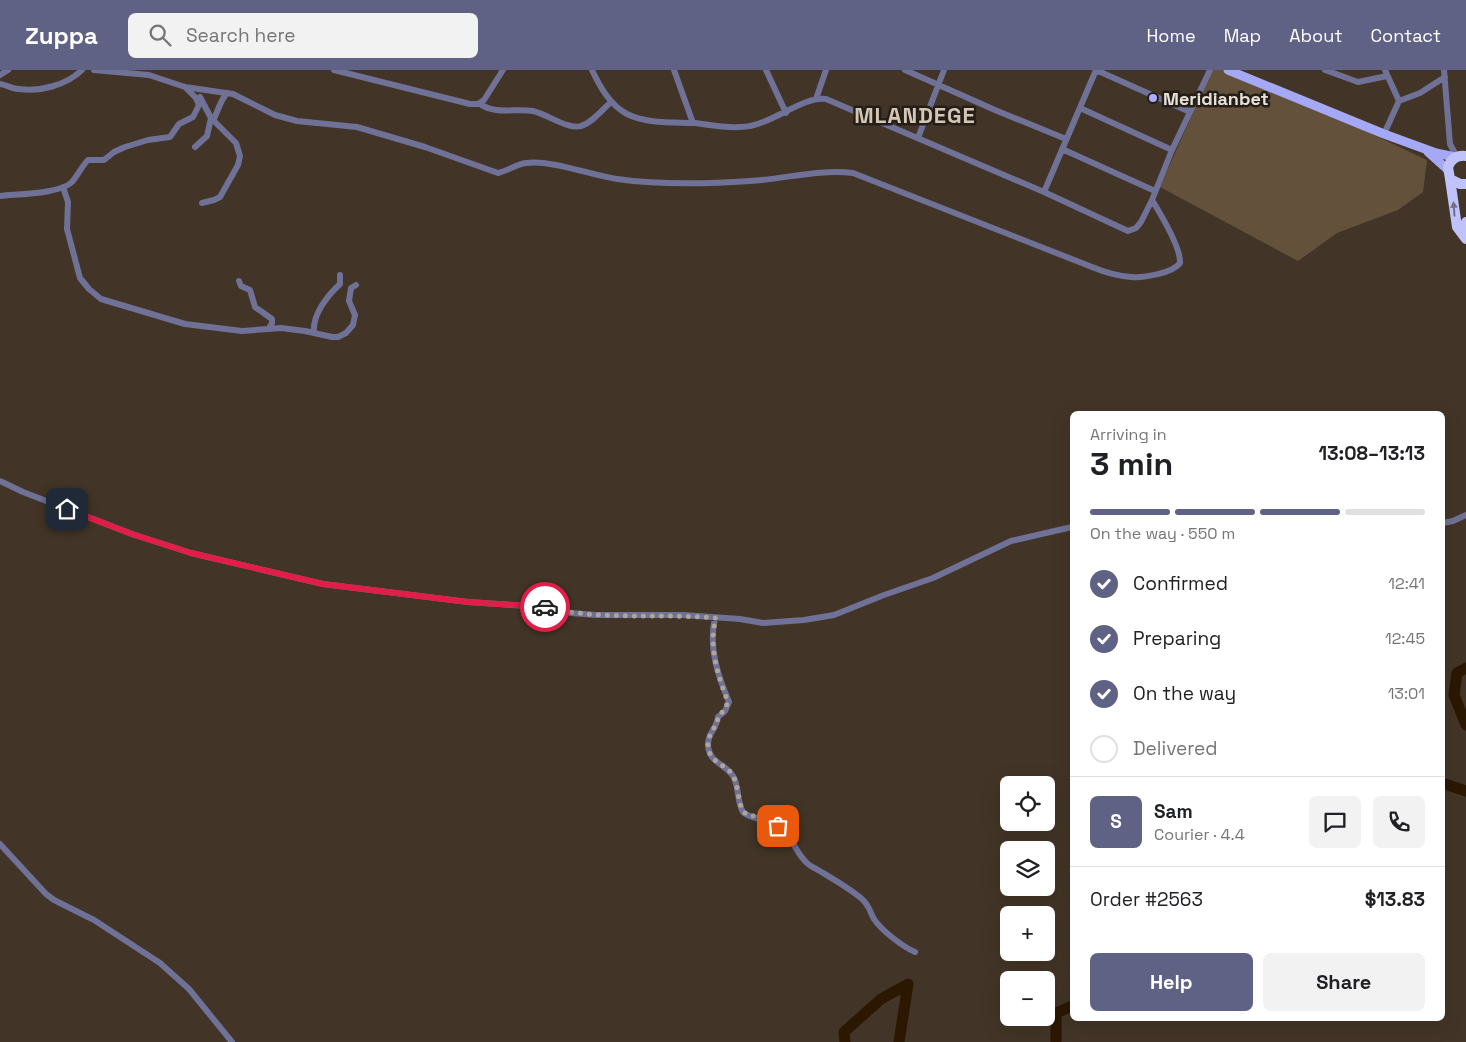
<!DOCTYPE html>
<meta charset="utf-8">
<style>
:root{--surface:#fff;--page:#f2f2f2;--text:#202124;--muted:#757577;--line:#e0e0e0;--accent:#5f6185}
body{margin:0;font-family:"Space Grotesk",sans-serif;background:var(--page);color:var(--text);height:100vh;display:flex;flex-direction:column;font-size:19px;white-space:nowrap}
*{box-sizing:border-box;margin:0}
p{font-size:16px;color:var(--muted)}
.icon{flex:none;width:28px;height:28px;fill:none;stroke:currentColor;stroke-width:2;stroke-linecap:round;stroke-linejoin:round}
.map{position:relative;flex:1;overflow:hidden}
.side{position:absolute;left:1070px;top:341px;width:375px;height:610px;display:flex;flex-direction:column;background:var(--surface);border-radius:8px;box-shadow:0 5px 20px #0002}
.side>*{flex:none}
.fabs{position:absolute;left:1000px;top:706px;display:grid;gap:10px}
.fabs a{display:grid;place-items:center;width:55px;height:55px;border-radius:8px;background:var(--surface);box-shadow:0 5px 20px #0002;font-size:25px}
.pin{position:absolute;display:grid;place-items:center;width:42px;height:42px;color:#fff;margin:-21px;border-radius:10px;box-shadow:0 2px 8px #0006}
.courier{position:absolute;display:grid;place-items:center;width:50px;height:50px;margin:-25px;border:4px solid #e11d48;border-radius:50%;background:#fff;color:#222;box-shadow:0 1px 6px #0007}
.head em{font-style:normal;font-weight:800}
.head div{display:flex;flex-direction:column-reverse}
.head{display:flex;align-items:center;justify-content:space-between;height:85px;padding:0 20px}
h1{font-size:32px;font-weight:800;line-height:38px}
.bar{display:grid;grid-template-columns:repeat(4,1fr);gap:8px 5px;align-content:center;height:60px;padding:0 20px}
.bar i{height:6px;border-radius:4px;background:var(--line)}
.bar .active{background:var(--accent)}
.bar p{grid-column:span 4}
.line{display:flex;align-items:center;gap:12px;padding:0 20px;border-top:1px solid var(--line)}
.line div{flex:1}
.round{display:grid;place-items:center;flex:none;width:52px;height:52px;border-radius:8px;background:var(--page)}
ol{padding:0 20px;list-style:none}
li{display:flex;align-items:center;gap:15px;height:55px}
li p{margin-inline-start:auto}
li .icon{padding:5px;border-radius:50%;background:var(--accent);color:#fff;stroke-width:4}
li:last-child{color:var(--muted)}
li i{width:28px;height:28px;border:2px solid var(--line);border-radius:50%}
.primary-button{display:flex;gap:10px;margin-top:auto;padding:10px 20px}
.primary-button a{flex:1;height:58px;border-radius:8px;background:var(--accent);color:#fff;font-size:20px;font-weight:800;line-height:58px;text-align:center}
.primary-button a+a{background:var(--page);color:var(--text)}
header{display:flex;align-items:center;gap:30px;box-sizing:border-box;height:70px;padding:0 25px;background:var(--accent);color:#fff}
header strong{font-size:24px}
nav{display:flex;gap:28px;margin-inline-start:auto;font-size:18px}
.search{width:350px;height:45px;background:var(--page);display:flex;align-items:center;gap:12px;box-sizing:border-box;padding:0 18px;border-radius:8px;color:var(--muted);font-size:19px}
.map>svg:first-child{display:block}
.green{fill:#64513c}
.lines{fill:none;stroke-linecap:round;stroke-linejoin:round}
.river{stroke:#2c1700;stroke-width:11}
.minor{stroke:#6f7196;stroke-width:6}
.major{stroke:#a5a8f4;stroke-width:9}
.highway{stroke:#bfc3f9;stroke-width:10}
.oneway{fill:#727088}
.done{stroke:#afa59a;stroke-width:5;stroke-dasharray:0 9}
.route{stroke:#e11d48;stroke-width:6}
.poi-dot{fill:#abaffb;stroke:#241e18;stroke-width:2}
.labels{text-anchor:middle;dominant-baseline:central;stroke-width:5;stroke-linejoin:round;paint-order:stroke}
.poi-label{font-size:18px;font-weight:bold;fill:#e9e1d8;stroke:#241e18;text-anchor:start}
.district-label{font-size:22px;font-weight:bold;letter-spacing:1px;fill:#d5c5b4;stroke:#241e18}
</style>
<header>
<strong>Zuppa</strong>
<div class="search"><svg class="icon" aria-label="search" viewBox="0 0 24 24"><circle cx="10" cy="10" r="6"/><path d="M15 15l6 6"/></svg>Search here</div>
<nav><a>Home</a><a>Map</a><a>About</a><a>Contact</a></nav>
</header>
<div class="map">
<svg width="1466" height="972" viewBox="0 0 1466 972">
<rect width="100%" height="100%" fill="#423527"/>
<!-- green -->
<path class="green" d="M 1212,0 L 1236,0 L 1427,90 L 1423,122 L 1398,140 L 1337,163 L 1298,191 L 1160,117 Z"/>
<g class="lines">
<!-- river -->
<path class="river" d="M 1466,598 L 1457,603 L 1454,625 L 1466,655
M 1442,713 L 1466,721
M 845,972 L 844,962 L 881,929 L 908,914 L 899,972
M 1056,972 L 1056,943 L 1072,936"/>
<!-- minor -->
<path class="minor" d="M 94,0 L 149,5 L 185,17 L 233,24 L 275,45 L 297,51 L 357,57 L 425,77 L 498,103 C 508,101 516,94 526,93 C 554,90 589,105 617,109 C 660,115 707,114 750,111 C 785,109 818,99 853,103 L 1092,197 C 1104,202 1119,206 1131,207 C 1144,208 1173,203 1180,193 C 1181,178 1160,143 1152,130
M 334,0 L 470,34 L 478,34 L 484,30 L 503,0
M 592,0 C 600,17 610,35 627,44 C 647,54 673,52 695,53 C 710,55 725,58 740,57 C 748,57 756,55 763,52 C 781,46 808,26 826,29 L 1044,122 L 1128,161 L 1136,158 L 1141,152 L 1152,130 L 1172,80 L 1210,0
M 674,0 L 693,53
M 766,0 L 786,43
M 905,0 L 995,40 L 1066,69
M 1096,0 L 1190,42
M 1325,0 L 1358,12 L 1387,6
M 1385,0 L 1399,31
M 1444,0 L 1450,74 L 1457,87
M 0,5 L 8,0
M 0,14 C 7,15 13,19 19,19 C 40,22 67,15 82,0
M 816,29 L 826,0
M 480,34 C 496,45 515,38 533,41 C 547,44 568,60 581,56 C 592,53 603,39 611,32
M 1080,38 L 1172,80
M 213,51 C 218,41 220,31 227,23
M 1384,64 L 1399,31 L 1420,23 L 1445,7
M 918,68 L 944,0
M 195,77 L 207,66 L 211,48 L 200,27
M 1062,79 L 1155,121
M 63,117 L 68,132 L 67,159 L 80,208 L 89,219 L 101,229 L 185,254 L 242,261 L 281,258 L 305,261 L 332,267 L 338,267 L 346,263 L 353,255 L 355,245 L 349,231 L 351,218 L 356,215
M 1044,122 L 1096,0
M 0,126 C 17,124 60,124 72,112 C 78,105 82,96 88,90 L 104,90 L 114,82 L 125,77 L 148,70 L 170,67 L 179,54 L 193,47 L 199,35 L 196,28 L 185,17
M 202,133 L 214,130 L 220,127 L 238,95 L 240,86 L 236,73 L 211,48
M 239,211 L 241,216 L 250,220 L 255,237 L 272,249 L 272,253 L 269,258
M 314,263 C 312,245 327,226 340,214 L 340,205
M 0,411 L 23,422 L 132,464 L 191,483 L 323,514 L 468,532 L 542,537 L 571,543 L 596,545 L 683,545 L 740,549 L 763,553 L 804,550 L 834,545 L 884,525 L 933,508 L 1011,471 L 1072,457
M 1442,453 L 1453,451 L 1466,445
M 715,548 C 708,577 718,606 729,632 L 725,641 L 718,647 C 717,658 708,663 708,674 C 708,693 725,693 733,706 C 739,715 737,733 743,742 C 747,748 772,750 781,758 C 793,768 796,784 808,794 C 811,797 815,798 818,800 C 833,809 849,818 862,829 C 869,835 870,842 874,849 C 881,860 903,877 915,882
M 0,774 L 46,824 L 54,830 L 94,850 L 160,893 L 189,919 L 232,972"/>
<!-- major -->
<path class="major" d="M 1228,0 L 1384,64 L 1436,83 L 1455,87
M 1428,82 L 1448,100"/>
<!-- highway -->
<path class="highway" d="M 1466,86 C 1457,85 1451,89 1448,97 L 1450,109 L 1460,114 L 1466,114
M 1450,109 L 1457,157 L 1466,169
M 1465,167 L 1466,152"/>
</g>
<!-- one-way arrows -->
<defs><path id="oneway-solid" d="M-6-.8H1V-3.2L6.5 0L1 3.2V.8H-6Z" transform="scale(1.25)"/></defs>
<use class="oneway" href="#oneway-solid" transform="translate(1454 139) rotate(-94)"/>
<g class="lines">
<!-- done -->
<path class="done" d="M 545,537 C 600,551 659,543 716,548 C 708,576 718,606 728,632 L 724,640 L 718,647 C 717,658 707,664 708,675 C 709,693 724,693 732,704 C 740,716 736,734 746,744 L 760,748 L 778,756"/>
<!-- route -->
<path class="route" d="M 67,439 L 132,464 L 191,483 L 323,514 L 468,532 L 545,537"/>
</g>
<!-- markers -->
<circle class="poi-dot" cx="1153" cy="28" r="5"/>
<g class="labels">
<!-- poi labels -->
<g class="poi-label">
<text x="1163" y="28">Meridianbet</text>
</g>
<!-- district labels -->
<g class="district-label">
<text x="915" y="45">MLANDEGE</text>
</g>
</g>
</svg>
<div class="fabs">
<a><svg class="icon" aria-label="locate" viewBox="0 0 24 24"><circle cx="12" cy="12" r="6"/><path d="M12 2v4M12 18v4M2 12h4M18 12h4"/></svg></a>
<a><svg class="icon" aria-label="layers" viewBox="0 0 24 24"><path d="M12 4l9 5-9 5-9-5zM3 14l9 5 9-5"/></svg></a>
<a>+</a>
<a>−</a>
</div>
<div class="pin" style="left:778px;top:756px;background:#ea580c"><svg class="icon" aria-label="bag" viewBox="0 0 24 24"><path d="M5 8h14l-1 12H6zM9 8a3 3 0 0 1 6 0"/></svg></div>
<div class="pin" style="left:67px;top:439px;background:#1f2937"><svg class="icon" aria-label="home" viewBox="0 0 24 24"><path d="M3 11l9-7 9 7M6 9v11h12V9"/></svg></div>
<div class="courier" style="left:545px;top:537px"><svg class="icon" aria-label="car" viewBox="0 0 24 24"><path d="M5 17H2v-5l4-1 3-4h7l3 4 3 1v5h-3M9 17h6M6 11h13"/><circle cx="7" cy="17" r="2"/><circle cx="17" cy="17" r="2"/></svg></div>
<section class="side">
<div class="head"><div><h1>3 min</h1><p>Arriving in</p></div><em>13:08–13:13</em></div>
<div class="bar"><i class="active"></i><i class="active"></i><i class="active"></i><i></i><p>On the way · 550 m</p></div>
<ol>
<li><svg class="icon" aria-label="check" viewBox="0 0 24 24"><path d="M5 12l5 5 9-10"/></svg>Confirmed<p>12:41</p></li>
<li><svg class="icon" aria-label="check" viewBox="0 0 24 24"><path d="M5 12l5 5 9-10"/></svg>Preparing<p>12:45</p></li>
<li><svg class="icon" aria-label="check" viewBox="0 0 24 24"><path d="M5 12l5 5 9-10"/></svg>On the way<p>13:01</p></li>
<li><i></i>Delivered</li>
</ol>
<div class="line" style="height:90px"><b class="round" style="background:var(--accent);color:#fff">S</b><div><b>Sam</b><p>Courier · 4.4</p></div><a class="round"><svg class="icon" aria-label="chat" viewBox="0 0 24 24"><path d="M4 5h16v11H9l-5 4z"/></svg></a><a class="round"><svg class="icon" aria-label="phone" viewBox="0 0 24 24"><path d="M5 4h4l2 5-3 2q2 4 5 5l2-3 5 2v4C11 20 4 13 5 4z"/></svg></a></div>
<div class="line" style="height:65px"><div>Order #2563</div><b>$13.83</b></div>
<div class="primary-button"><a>Help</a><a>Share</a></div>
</section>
</div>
